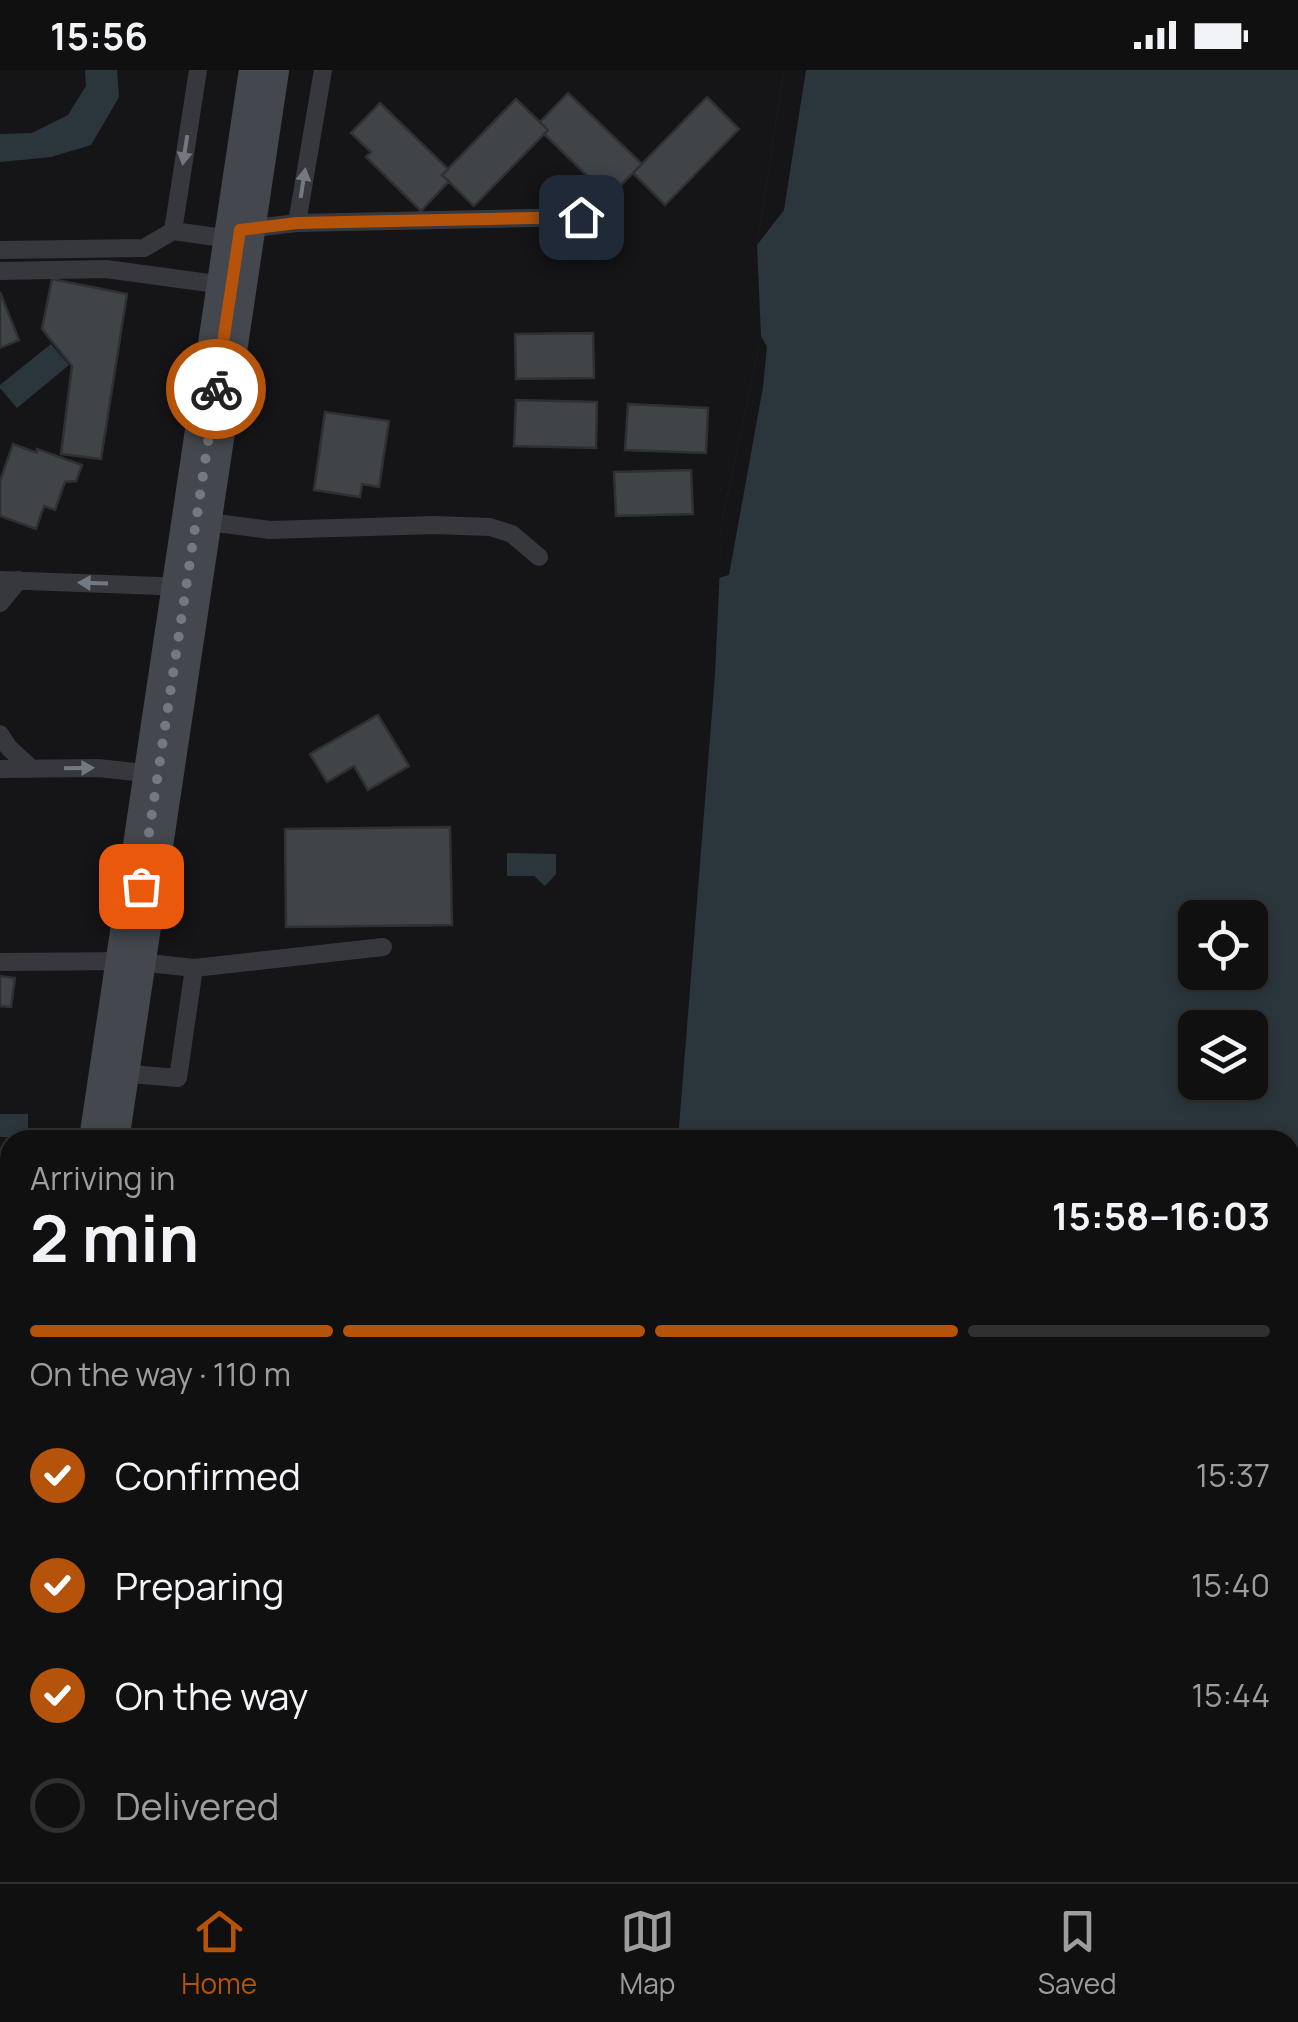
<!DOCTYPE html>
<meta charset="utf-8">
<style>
:root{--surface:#101011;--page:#1e1e1f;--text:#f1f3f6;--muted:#9c9d9f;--line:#303031;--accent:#b45309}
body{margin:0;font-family:Manrope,sans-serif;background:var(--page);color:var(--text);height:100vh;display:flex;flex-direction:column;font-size:38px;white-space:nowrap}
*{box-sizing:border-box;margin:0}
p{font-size:32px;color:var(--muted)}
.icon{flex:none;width:55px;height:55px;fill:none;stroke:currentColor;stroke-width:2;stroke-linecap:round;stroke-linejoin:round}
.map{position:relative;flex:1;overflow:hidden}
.panel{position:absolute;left:0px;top:1060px;width:1300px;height:752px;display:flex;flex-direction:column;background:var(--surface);border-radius:30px 30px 0 0;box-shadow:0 5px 15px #0003,0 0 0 2px var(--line)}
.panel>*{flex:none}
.controls{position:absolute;left:1178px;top:830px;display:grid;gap:20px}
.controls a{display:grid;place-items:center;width:90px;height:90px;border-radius:15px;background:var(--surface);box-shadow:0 5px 15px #0003,0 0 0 2px var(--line);font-size:50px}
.pin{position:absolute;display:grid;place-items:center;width:85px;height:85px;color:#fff;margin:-42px;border-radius:20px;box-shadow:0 5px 15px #0006}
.courier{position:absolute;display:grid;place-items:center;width:100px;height:100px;margin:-50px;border:8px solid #b45309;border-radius:50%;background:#fff;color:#222;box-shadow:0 2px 12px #0007}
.headline em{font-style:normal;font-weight:700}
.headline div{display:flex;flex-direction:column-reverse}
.headline{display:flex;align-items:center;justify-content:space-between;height:170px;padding:0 30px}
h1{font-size:65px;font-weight:700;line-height:75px}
.bar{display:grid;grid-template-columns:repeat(4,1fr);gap:15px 10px;align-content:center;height:120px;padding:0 30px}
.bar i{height:12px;border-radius:8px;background:var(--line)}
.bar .selected{background:var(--accent)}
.bar p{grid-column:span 4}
ol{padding:0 30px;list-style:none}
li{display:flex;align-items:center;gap:30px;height:110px}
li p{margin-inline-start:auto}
li .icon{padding:10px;border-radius:50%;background:var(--accent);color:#fff;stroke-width:4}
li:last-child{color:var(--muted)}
li i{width:55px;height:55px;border:5px solid var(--line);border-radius:50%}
.status{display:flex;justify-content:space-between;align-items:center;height:70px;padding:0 50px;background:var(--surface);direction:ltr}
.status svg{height:28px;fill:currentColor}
.tab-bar{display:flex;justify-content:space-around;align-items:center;height:140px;border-top:2px solid var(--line);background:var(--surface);font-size:28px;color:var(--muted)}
.tab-bar a{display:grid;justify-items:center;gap:5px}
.tab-bar .selected{color:var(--accent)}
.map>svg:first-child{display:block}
.water{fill:#2b363c;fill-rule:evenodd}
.pier{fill:#151517}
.building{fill:#414447;stroke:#2f3033;stroke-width:2.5}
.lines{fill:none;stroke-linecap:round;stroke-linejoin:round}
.lane{stroke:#36383d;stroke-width:18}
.street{stroke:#36383d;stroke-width:35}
.secondary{stroke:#44474d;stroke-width:50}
.oneway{fill:#747981}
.done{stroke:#747880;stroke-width:10;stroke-dasharray:0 18}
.route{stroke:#b45309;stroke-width:12}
</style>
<div class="status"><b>15:56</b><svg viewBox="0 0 49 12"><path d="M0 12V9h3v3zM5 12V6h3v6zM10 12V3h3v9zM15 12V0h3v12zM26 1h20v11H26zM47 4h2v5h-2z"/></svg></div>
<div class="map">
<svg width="1298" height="1812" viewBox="0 0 1298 1812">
<rect width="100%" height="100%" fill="#151517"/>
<!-- water -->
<path class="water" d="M 85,0 L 117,0 L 119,27 L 91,75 L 51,87 L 0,92 L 0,64 L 32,63 L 68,45 L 86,16 Z
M 784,0 L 1298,0 L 1298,1812 L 586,1812 L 587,1802 L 1290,1802 L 1290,1070 L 678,1070 L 715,605 L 722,451 L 761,266 L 757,175 ZM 1195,848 L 1250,848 L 1250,902 L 1195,902 ZM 1195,958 L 1250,958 L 1250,1012 L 1195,1012 Z
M 51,274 L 69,295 L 17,338 L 0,318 L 0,315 Z
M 507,783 L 556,784 L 556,804 L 545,816 L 534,806 L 507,806 Z
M 0,1044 L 28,1044 L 28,1067 L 0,1067 Z"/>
<!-- pier -->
<path class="pier" d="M 784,0 L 806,0 L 784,140 L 757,175 Z
M 761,266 L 767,277 L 763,317 L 729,505 L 719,508 L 722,451 Z"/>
<!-- building -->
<path class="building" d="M 568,23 L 642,94 L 609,127 L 544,64 L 548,60 L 540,52 Z
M 707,27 L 739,59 L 665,135 L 633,103 Z
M 516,29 L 548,60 L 474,136 L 442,105 Z
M 380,33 L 448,99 L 442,105 L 449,111 L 421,141 L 366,87 L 371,82 L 351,63 Z
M 52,209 L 127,224 L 101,389 L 61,384 L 72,296 L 42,259 Z
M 0,222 L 19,270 L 0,278 Z
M 593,263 L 594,308 L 516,309 L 515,264 Z
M 516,330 L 597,332 L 596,378 L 514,376 Z
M 628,334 L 708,338 L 706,383 L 625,380 Z
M 325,342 L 389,351 L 379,417 L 362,414 L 360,427 L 314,420 Z
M 13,374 L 37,383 L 37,379 L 82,395 L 76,411 L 65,412 L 55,440 L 44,436 L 36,459 L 0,446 L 0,411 Z
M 691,400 L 693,444 L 616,446 L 614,402 Z
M 378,645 L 409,696 L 368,720 L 354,696 L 327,712 L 310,684 Z
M 450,757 L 452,855 L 286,857 L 285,759 Z
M 0,906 L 15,908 L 11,937 L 0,936 Z"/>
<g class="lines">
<!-- lane -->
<path class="lane" d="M 297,153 L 581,147
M 245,159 L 297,153 L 323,0
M 173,161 L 198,0
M 0,180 L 144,178 L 173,161 L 238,170
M 0,201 L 106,199 L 231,216
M 201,451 L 270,460 L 434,455 L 490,457 L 512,464 L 539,487
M 0,510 L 186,517
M 0,533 L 19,510
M 0,664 L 9,678 L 32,699
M 0,699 L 98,698 L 154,704
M 0,892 L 130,891 L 194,898 L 178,1008 L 119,1003
M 194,898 L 383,877
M 0,1101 L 10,1101
M 0,1204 L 10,1204
M 0,1383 L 10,1383"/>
<!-- street -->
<path class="street" d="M 0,1554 L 10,1554
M 0,1735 L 10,1735"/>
<!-- secondary -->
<path class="secondary" d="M 104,1070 L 264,0
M 43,1812 L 44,1802"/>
</g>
<!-- one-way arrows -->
<defs><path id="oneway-solid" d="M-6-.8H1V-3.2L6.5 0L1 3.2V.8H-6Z" transform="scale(2.5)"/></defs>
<g class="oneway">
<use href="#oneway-solid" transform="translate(185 80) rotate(99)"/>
<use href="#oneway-solid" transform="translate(303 113) rotate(-81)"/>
<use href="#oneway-solid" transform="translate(93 513) rotate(-178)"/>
<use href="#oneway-solid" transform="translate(79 698) rotate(-1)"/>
</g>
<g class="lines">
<!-- done -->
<path class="done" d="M 141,816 L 216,319"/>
<!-- route -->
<path class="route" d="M 216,319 L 240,160 L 297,153 L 581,147"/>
</g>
</svg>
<div class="controls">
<a><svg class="icon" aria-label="locate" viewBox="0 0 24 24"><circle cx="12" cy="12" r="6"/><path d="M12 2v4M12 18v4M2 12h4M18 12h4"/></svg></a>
<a><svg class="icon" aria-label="layers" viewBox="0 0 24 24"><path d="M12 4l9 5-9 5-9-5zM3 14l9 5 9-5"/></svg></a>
</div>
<div class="pin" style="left:141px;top:816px;background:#ea580c"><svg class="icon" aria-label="bag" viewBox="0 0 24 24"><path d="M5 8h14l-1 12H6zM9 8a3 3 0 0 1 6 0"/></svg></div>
<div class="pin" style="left:581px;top:147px;background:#1f2937"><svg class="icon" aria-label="home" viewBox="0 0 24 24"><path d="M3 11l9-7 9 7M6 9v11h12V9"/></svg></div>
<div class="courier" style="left:216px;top:319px"><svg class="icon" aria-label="bike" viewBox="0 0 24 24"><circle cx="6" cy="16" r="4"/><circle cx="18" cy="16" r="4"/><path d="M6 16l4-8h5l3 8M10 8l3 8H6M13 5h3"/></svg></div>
<section class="panel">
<div class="headline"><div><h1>2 min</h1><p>Arriving in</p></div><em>15:58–16:03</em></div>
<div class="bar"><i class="selected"></i><i class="selected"></i><i class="selected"></i><i></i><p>On the way · 110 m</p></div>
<ol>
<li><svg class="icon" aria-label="check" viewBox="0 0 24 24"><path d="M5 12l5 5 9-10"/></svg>Confirmed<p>15:37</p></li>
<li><svg class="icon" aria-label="check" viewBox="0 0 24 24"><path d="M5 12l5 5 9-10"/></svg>Preparing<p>15:40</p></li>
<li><svg class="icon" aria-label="check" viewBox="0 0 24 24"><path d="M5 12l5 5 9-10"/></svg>On the way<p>15:44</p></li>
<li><i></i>Delivered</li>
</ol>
</section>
</div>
<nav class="tab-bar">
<a class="selected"><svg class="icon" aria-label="home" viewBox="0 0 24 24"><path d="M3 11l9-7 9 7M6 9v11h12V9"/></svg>Home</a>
<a><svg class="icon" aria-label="map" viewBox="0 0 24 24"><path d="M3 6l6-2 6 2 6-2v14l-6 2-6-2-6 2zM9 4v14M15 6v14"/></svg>Map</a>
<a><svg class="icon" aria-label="saved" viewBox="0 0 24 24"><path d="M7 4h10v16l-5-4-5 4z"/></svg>Saved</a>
</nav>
